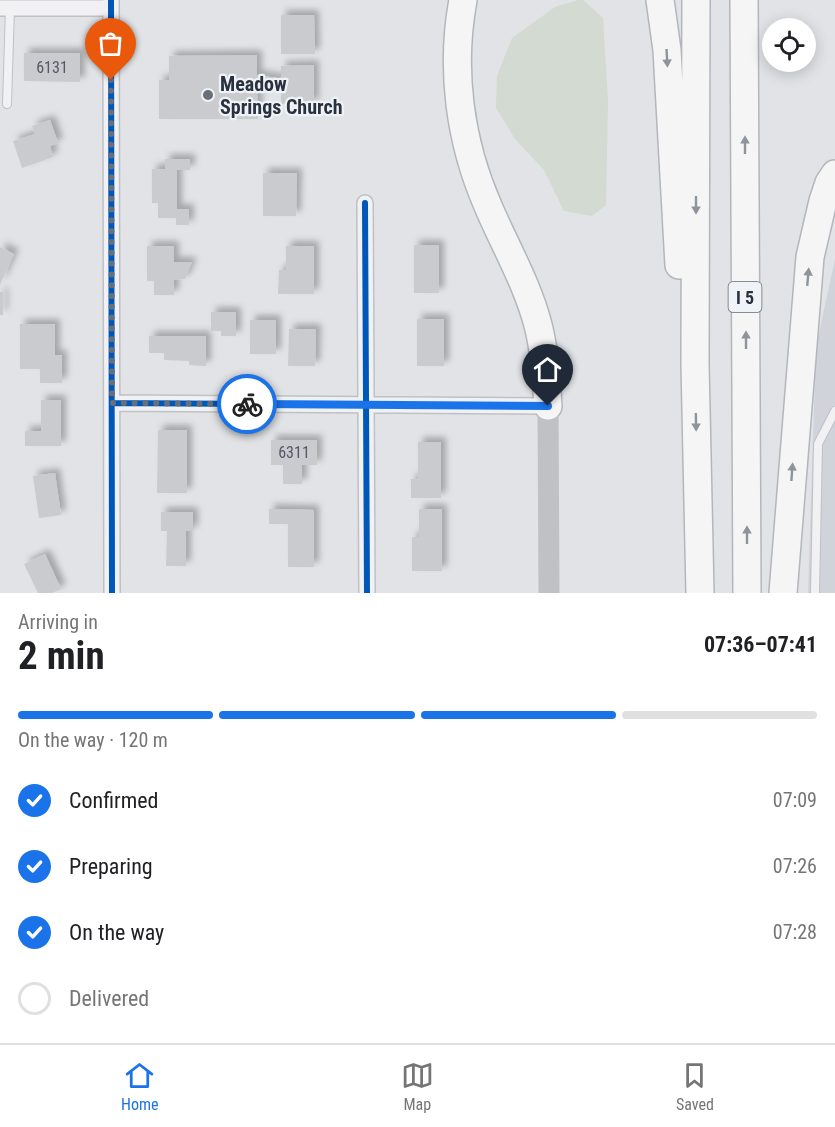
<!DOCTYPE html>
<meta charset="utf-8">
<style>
:root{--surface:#fff;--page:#f2f2f2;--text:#202124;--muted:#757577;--line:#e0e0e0;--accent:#1a73e8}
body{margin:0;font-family:"Roboto Condensed",sans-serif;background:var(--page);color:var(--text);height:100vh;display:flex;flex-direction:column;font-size:22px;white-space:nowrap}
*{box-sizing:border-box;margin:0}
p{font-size:20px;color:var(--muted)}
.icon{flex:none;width:33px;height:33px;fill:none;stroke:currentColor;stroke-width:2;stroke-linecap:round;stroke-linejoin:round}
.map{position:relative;height:593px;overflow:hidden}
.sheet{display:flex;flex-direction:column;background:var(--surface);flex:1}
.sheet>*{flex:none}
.buttons{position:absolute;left:762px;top:18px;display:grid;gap:12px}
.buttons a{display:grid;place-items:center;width:54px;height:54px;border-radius:50%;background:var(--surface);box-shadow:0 3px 15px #0003;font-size:30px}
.pin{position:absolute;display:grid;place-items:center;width:51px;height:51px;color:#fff;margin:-62px -26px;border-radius:50% 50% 50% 0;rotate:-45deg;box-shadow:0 0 6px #0007}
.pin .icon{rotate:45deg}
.courier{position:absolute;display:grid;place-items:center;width:60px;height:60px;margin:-30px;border:4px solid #1a73e8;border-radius:50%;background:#fff;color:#222;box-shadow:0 2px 8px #0007}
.headline em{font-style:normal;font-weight:700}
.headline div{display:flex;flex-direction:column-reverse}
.headline{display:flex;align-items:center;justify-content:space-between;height:102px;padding:0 18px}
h1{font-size:39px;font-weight:700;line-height:45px}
.bar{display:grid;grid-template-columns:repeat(4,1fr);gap:9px 6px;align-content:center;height:72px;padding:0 18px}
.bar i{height:8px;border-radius:4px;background:var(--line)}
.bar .on{background:var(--accent)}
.bar p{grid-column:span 4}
ol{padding:0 18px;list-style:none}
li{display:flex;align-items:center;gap:18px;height:66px}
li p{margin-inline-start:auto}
li .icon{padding:6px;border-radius:50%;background:var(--accent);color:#fff;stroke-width:4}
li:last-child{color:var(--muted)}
li i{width:33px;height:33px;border:3px solid var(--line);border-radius:50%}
.tab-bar{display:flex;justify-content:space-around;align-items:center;height:84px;border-top:2px solid var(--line);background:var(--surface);font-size:16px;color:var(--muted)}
.tab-bar a{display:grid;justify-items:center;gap:3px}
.tab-bar .on{color:var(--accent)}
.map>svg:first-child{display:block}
.built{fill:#d0d3d9}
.green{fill:#d2dad2}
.building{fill:#cacbce;filter:url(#shadow)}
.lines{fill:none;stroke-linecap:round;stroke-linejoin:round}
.lane-casing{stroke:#bfc1c4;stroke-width:10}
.street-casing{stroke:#bfc1c4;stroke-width:18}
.highway-casing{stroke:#b3b6bb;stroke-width:30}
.lane{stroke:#f1f1f3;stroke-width:8}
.street{stroke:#f1f1f3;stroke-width:15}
.secondary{stroke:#bfc1c5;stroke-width:21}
.highway{stroke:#f5f5f6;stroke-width:27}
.cycleway-casing{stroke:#eff2f6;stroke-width:10}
.cycleway{stroke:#0057b8;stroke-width:6}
.oneway{fill:#8f939a}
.done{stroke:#696f79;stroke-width:6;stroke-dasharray:0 10.8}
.route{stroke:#1a73e8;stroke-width:8}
.poi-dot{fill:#696f79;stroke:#eff2f6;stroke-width:2}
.labels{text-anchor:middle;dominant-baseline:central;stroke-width:4.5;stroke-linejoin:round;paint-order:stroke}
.number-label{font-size:16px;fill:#525864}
.shield{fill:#eff2f6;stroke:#646b76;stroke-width:1.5}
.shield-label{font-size:18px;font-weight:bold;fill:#29313f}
.poi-label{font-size:20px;font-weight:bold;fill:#29313f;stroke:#eff2f6;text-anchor:start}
</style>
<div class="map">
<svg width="835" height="593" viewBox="0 0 835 593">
<defs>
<filter id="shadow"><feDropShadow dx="5" dy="-5" stdDeviation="3" flood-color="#0004"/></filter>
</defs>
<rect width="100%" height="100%" fill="#e1e3e6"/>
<!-- built -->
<path class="built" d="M 835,259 L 835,593 L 808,593 L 816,347 Z"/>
<!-- green -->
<path class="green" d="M 578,0 L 583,0 L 603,18 L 608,100 L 606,205 L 592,216 L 564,211 L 544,170 L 515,139 L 496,108 L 497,76 L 512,38 L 555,7 Z"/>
<!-- building -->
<path class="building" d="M 281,15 L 314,15 L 315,54 L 281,54 Z
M 24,53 L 80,53 L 80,82 L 24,81 Z
M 257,55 L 257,75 L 281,79 L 281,66 L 314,65 L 314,104 L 281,104 L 281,87 L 257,84 L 258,119 L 159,119 L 159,80 L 169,80 L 169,56 Z
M 50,120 L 58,143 L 50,146 L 53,157 L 22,168 L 13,141 L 35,134 L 32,126 Z
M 165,159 L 190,159 L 190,170 L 177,170 L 177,209 L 189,209 L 189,225 L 176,225 L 176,218 L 158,218 L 158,203 L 152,203 L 152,169 L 165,169 Z
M 263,173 L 297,173 L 296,216 L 263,216 Z
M 414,245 L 439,245 L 439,293 L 414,293 Z
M 147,246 L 174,246 L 174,262 L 192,262 L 185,279 L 174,280 L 174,295 L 154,295 L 154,281 L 147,281 Z
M 286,246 L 314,246 L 314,294 L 278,294 L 279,270 L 286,270 Z
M 0,247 L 14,254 L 0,285 Z
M 0,292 L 3,292 L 3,315 L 0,315 Z
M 211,312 L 236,312 L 236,336 L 221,336 L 221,331 L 211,331 Z
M 417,319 L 444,319 L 444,366 L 417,366 Z
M 250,320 L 276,320 L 276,354 L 250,354 Z
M 20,324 L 55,324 L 55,355 L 62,355 L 62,383 L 40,383 L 40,369 L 20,369 Z
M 289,329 L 316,329 L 315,366 L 288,366 Z
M 149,336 L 206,336 L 206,366 L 189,365 L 189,361 L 164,360 L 164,353 L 149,353 Z
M 41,400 L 61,400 L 61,446 L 25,446 L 25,431 L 41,431 Z
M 158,430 L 187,430 L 187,493 L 157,493 Z
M 271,440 L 317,440 L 317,465 L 302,465 L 302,484 L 283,484 L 283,465 L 271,465 Z
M 418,442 L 441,442 L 441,498 L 411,498 L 411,479 L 418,479 Z
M 55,473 L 61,515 L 39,518 L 33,476 Z
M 269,509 L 314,510 L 314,567 L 288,567 L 288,524 L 269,524 Z
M 419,509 L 442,509 L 442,571 L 412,571 L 412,537 L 419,537 Z
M 161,512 L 193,512 L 193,531 L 186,531 L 186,566 L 166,566 L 167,531 L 161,531 Z
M 45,554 L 61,589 L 52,593 L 38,593 L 24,564 Z"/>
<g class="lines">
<defs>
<path id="lane" d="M 7,104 L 10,8
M 815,593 L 818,444 L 835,411"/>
<path id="street" d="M 111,0 L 112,593
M 0,8 L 111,8
M 365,203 L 367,593
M 112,403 L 548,406"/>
<path id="highway" d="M 463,0 C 450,70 460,142 488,206 C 505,246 527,283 538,325 C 545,352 546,379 548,406
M 660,0 L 667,50 L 679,265
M 696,0 L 695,364 L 700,593
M 744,0 L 747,593
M 783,593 L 810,257 L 823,201 L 829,183 L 835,174"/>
</defs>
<!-- lane casing -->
<use href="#lane" class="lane-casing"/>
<!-- street casing -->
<use href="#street" class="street-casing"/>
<!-- highway casing -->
<use href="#highway" class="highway-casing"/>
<!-- lane -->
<use href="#lane" class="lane"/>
<!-- street -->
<use href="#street" class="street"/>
<!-- secondary -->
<path class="secondary" d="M 548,406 L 549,593"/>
<!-- highway -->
<use href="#highway" class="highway"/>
<defs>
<path id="cycleway" d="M 111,0 L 112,593
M 365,203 L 367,593
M 112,403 L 548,406"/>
</defs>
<!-- cycleway casing -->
<use href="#cycleway" class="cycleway-casing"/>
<!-- cycleway -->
<use href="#cycleway" class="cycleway"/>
</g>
<!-- one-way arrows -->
<defs><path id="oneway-solid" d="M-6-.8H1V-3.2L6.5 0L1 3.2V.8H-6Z" transform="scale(1.5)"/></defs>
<g class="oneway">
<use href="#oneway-solid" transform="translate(667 58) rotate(87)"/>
<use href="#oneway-solid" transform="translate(745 145) rotate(-90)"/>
<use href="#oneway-solid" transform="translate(696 205) rotate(90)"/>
<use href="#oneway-solid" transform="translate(808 277) rotate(-85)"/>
<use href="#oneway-solid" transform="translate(746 340) rotate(-90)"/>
<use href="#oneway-solid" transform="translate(696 422) rotate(89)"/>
<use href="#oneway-solid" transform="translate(792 472) rotate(-86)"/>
<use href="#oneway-solid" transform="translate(747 535) rotate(-90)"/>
</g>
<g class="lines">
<!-- done -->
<path class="done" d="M 111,80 L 112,403 L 247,404"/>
<!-- route -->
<path class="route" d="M 247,404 L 548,406"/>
</g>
<!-- markers -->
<circle class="poi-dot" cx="208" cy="95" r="6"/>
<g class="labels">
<!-- number labels -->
<g class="number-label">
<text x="52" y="67">6131</text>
<text x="294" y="452">6311</text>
</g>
<!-- shield labels -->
<rect class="shield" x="728.5" y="282" width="33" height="30" rx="4.5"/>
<g class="shield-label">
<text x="745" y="297">I 5</text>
</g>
<!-- poi labels -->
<g class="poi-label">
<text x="220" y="84">Meadow<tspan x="220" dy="23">Springs Church</tspan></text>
</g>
</g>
</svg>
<div class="buttons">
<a><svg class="icon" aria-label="locate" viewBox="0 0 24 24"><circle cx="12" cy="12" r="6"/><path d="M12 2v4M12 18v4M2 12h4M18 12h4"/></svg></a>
</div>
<div class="pin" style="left:111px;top:80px;background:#ea580c"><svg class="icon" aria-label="bag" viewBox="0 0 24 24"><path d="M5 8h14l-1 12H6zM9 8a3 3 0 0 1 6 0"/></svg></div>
<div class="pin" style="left:548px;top:406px;background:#1f2937"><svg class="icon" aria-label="home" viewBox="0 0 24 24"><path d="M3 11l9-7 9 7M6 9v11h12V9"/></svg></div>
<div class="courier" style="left:247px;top:404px"><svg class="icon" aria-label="bike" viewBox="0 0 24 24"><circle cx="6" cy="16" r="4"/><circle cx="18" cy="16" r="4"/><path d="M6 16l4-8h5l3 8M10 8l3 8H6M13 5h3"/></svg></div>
</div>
<section class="sheet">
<div class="headline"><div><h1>2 min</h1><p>Arriving in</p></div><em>07:36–07:41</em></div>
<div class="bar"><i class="on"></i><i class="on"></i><i class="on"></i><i></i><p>On the way · 120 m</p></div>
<ol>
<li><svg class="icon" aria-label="check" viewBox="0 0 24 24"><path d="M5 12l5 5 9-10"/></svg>Confirmed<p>07:09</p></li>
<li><svg class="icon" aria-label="check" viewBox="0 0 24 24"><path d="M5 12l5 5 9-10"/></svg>Preparing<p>07:26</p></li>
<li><svg class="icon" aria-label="check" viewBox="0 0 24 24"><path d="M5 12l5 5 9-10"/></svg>On the way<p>07:28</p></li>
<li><i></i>Delivered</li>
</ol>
</section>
<nav class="tab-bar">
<a class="on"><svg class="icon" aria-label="home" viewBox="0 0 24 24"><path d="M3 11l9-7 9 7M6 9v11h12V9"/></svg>Home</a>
<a><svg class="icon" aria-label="map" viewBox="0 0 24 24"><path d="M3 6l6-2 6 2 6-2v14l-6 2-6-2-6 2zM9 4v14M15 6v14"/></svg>Map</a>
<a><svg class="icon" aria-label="saved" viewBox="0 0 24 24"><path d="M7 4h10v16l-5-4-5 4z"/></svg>Saved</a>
</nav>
